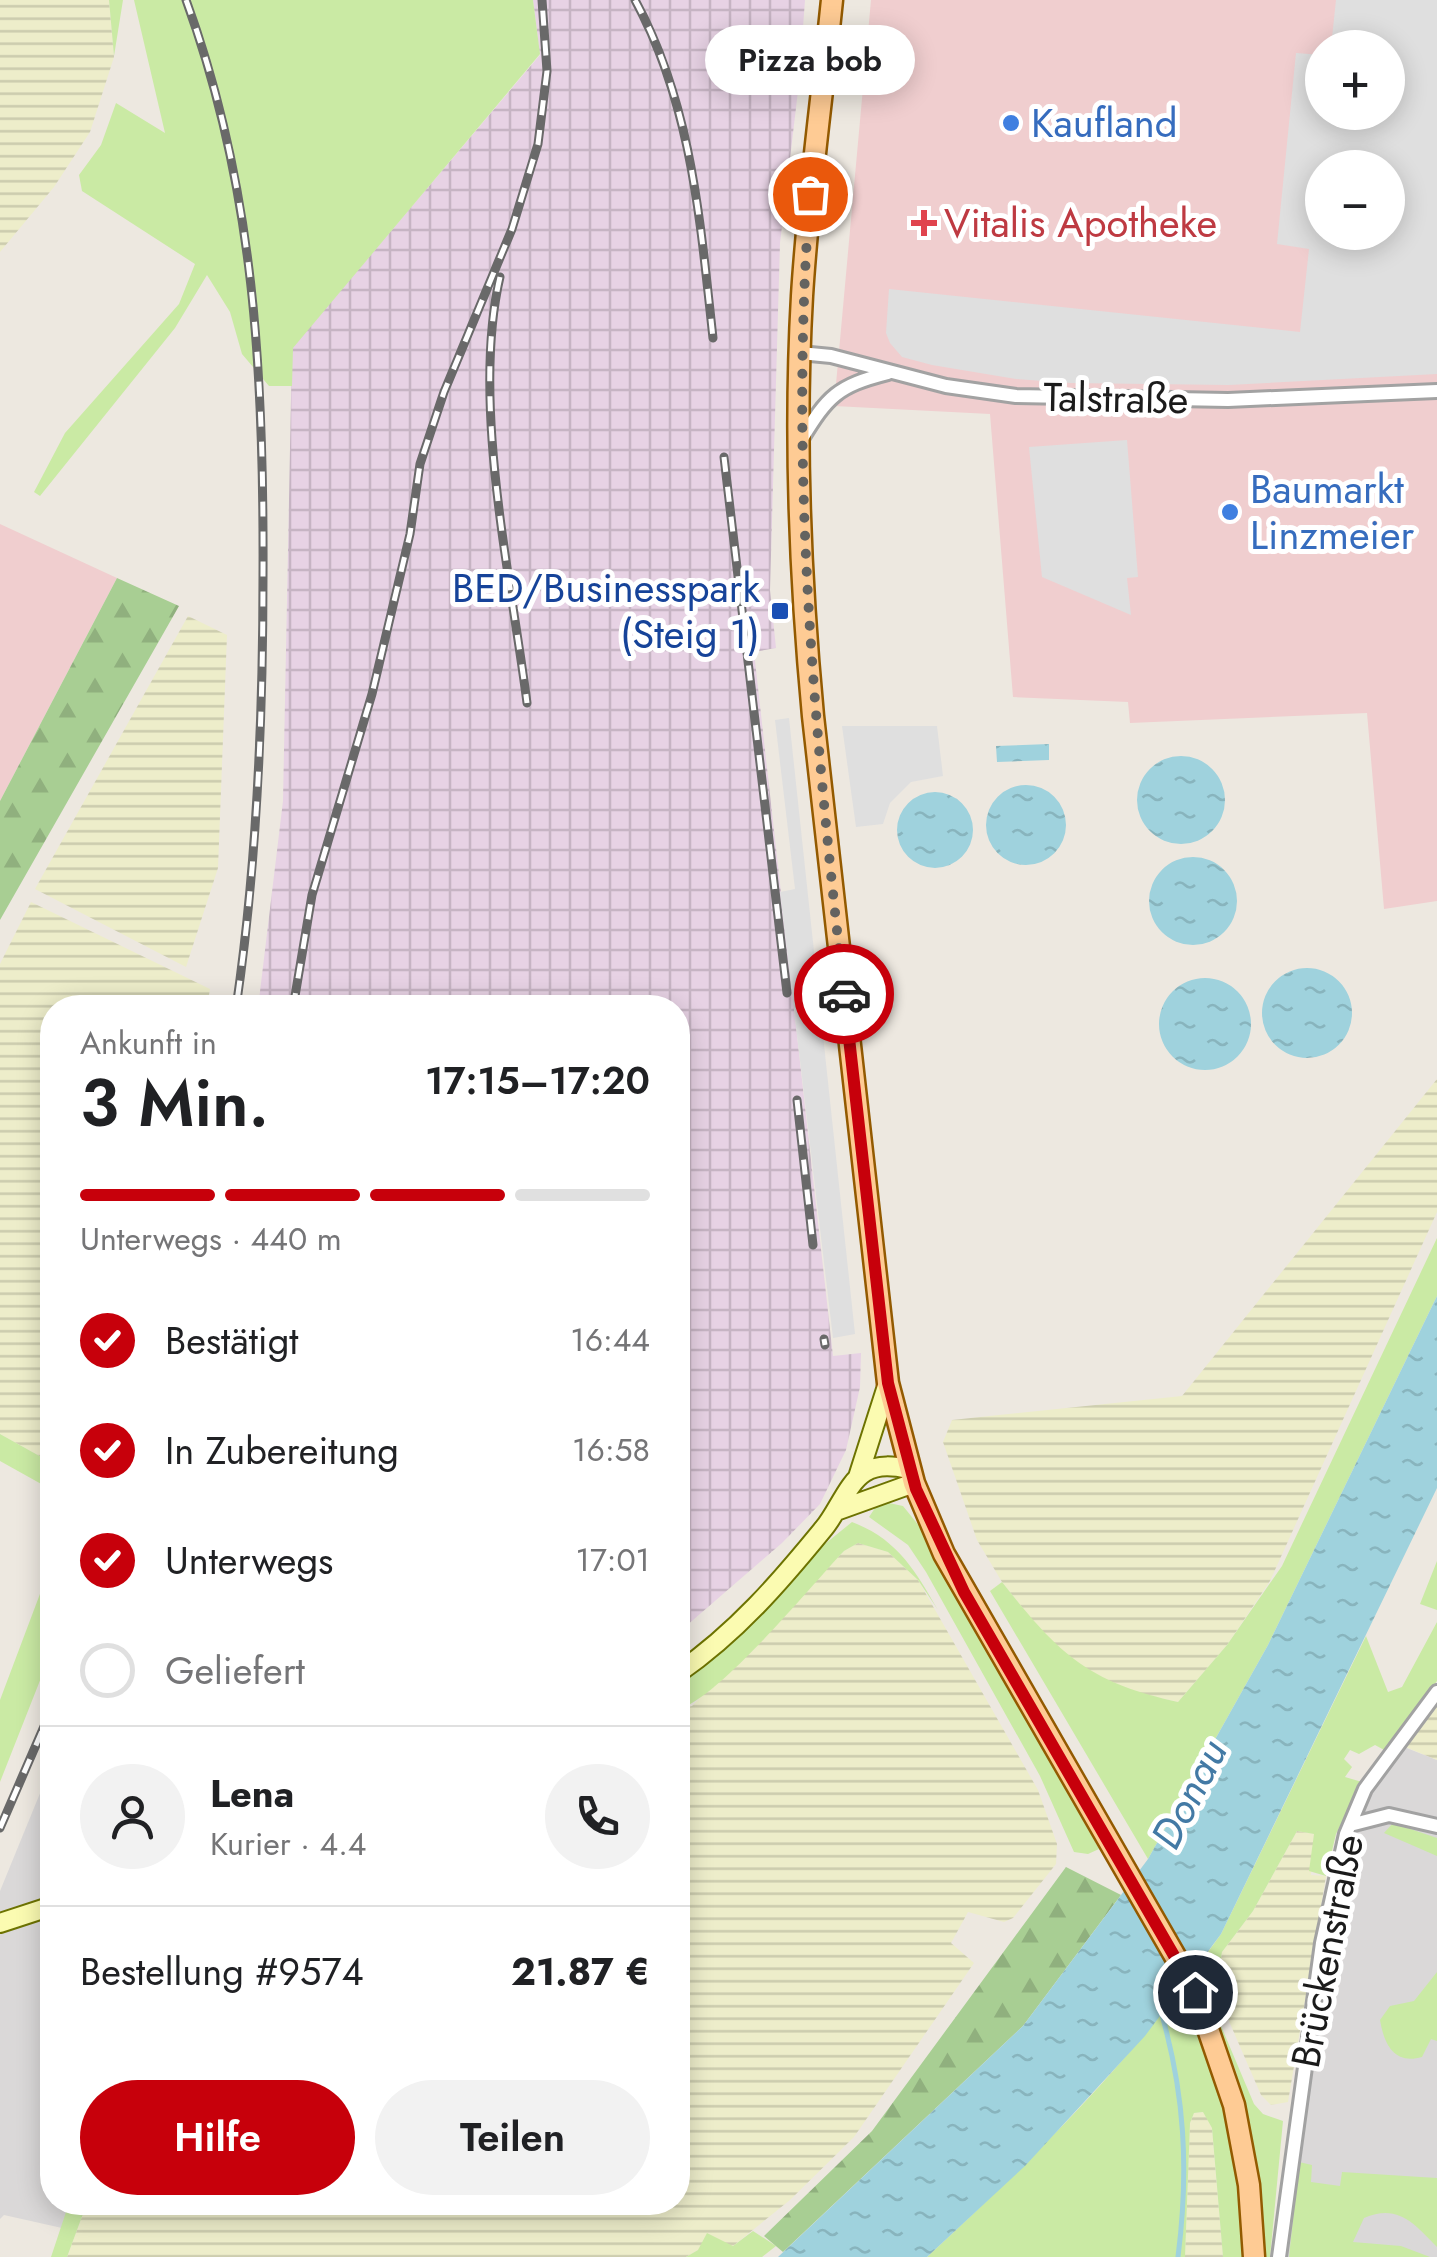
<!DOCTYPE html>
<html lang="de">
<meta charset="utf-8">
<style>
:root{--surface:#fff;--page:#f2f2f2;--text:#202124;--muted:#757577;--line:#e0e0e0;--accent:#c7000b}
body{margin:0;font-family:Jost,sans-serif;background:var(--page);color:var(--text);height:100vh;display:flex;flex-direction:column;font-size:38px;white-space:nowrap}
*{box-sizing:border-box;margin:0}
p{font-size:32px;color:var(--muted)}
.icon{flex:none;width:55px;height:55px;fill:none;stroke:currentColor;stroke-width:2;stroke-linecap:round;stroke-linejoin:round}
.map{position:relative;flex:1;overflow:hidden}
.drawer{position:absolute;left:40px;top:995px;width:650px;height:1220px;display:flex;flex-direction:column;background:var(--surface);border-radius:40px;box-shadow:0 5px 25px #0003}
.drawer>*{flex:none}
.fabs{position:absolute;left:1305px;top:30px;display:grid;gap:20px}
.fabs a{display:grid;place-items:center;width:100px;height:100px;border-radius:50%;background:var(--surface);box-shadow:0 5px 25px #0003;font-size:50px}
.pin{position:absolute;display:grid;place-items:center;width:85px;height:85px;color:#fff;margin:-42px;border:5px solid #fff;border-radius:50%;box-shadow:0 2px 10px #0007}
.courier{position:absolute;display:grid;place-items:center;width:100px;height:100px;margin:-50px;border:8px solid #c7000b;border-radius:50%;background:#fff;color:#222;box-shadow:0 2px 12px #0007}
.bubble{position:absolute;height:70px;border-radius:35px;background:var(--surface);box-shadow:0 5px 25px #0003;font-size:32px;font-weight:600;line-height:70px;text-align:center}
.headline em{font-style:normal;font-weight:600}
.headline div{display:flex;flex-direction:column-reverse}
.headline{display:flex;align-items:center;justify-content:space-between;height:170px;padding:0 40px}
h1{font-size:65px;font-weight:600;line-height:75px}
.bar{display:grid;grid-template-columns:repeat(4,1fr);gap:15px 10px;align-content:center;height:120px;padding:0 40px}
.bar i{height:12px;border-radius:8px;background:var(--line)}
.bar .on{background:var(--accent)}
.bar p{grid-column:span 4}
.line{display:flex;align-items:center;gap:25px;padding:0 40px;border-top:2px solid var(--line)}
.line div{flex:1}
.round{display:grid;place-items:center;flex:none;width:105px;height:105px;border-radius:52px;background:var(--page)}
ol{padding:0 40px;list-style:none}
li{display:flex;align-items:center;gap:30px;height:110px}
li p{margin-inline-start:auto}
li .icon{padding:10px;border-radius:50%;background:var(--accent);color:#fff;stroke-width:4}
li:last-child{color:var(--muted)}
li i{width:55px;height:55px;border:5px solid var(--line);border-radius:50%}
.action{display:flex;gap:20px;margin-top:auto;padding:20px 40px}
.action a{flex:1;height:115px;border-radius:60px;background:var(--accent);color:#fff;font-size:40px;font-weight:600;line-height:115px;text-align:center}
.action a+a{background:var(--page);color:var(--text)}
.map>svg:first-child{display:block}
.residential{fill:#dad8d8}
.commercial{fill:#f0cecf;fill-rule:evenodd}
.industrial{fill:url(#industrial-grid)}
.farmland{fill:url(#farmland-rules)}
.grass{fill:#caeaa4}
.forest{fill:url(#forest-firs)}
.parking{fill:#dfdfdf;fill-rule:evenodd}
.water{fill:url(#water-ripples)}
.lines{fill:none;stroke-linecap:round;stroke-linejoin:round}
.stream{stroke:#9fd2dd;stroke-width:5}
.minor-casing{stroke:#a2a2a2;stroke-width:18}
.secondary-casing{stroke:#6d7301;stroke-width:22}
.primary-casing{stroke:#935a00;stroke-width:25}
.minor{stroke:#fff;stroke-width:12}
.secondary{stroke:#fbfbb1;stroke-width:18}
.primary{stroke:#fecb94;stroke-width:20}
.rail-casing{stroke:#696969;stroke-width:9}
.rail{stroke:#fff;stroke-width:5;stroke-dasharray:15;stroke-linecap:butt}
.done{stroke:#646360;stroke-width:10;stroke-dasharray:0 18}
.route{stroke:#c7000b;stroke-width:12}
.shop-dot{fill:#3f7fe0;stroke:#fff;stroke-width:4}
.health-dot{fill:#e0444e;stroke:#fff;stroke-width:4}
.transit-dot{fill:#1a4fb4;stroke:#fff;stroke-width:4}
.labels{text-anchor:middle;dominant-baseline:central;stroke-width:10;stroke-linejoin:round;paint-order:stroke}
.shop-label{font-size:40px;fill:#366cbe;stroke:#fff;text-anchor:start}
.health-label{font-size:40px;fill:#be3a42;stroke:#fff;text-anchor:start}
.street-label{font-size:40px;fill:#1b1b1b;stroke:#fff}
.transit-label{font-size:40px;fill:#164399;stroke:#fff;text-anchor:end}
.water-label{font-size:42px;font-style:italic;fill:#437aa5;stroke:#fff}
</style>
<div class="map">
<svg width="1437" height="2257" viewBox="0 0 1437 2257">
<defs>
<pattern id="industrial-grid" width="8" height="8" patternUnits="userSpaceOnUse" patternTransform="scale(2.5)"><rect width="8" height="8" fill="#e7d2e4"/><path d="M0 4h8M4 0v8" fill="none" stroke="#c6b4c3"/></pattern>
<pattern id="farmland-rules" width="6" height="5" patternUnits="userSpaceOnUse" patternTransform="scale(2.5)"><rect width="6" height="5" fill="#ededca"/><path d="M0 2.5h6" fill="none" stroke="#cbcbad"/></pattern>
<pattern id="forest-firs" width="22" height="20" patternUnits="userSpaceOnUse" patternTransform="scale(2.5)"><rect width="22" height="20" fill="#a8ce93"/><path d="M5 1l3.5 6h-7zM16 11l3.5 6h-7z" fill="#90b07e"/></pattern>
<pattern id="water-ripples" width="26" height="14" patternUnits="userSpaceOnUse" patternTransform="scale(2.5)"><rect width="26" height="14" fill="#9fd2dd"/><path d="M2 4q2-2 4 0t4 0M15 11q2-2 4 0t4 0" fill="none" stroke="#88b4bd"/></pattern>
</defs>
<rect width="100%" height="100%" fill="#ede8e0"/>
<!-- residential -->
<path class="residential" d="M 1399,1745 L 1437,1760 L 1437,2257 L 1279,2257 L 1337,1873 L 1365,1789 Z
M 52,1764 L 52,2100 L 46,2121 L 52,2126 L 52,2202 L 69,2203 L 62,2228 L 4,2215 L 0,2219 L 0,1891 Z"/>
<!-- commercial -->
<path class="commercial" d="M 871,0 L 1437,0 L 1437,901 L 1384,909 L 1367,713 L 1130,723 L 1128,702 L 1013,697 L 990,414 L 834,406 ZM 1322,48 L 1388,48 L 1388,112 L 1322,112 ZM 1322,168 L 1388,168 L 1388,232 L 1322,232 Z
M 0,524 L 117,578 L 0,801 Z"/>
<!-- industrial -->
<path class="industrial" d="M 533,0 L 805,0 L 802,41 L 792,45 L 790,67 L 800,74 L 780,243 L 770,590 L 776,648 L 754,652 L 833,1356 L 861,1353 L 860,1387 L 846,1450 L 820,1504 L 782,1543 L 678,1633 L 678,1008 L 258,1008 L 283,801 L 292,348 L 540,55 Z"/>
<!-- farmland -->
<path class="farmland" d="M 0,0 L 109,0 L 114,57 L 90,132 L 54,187 L 0,252 Z
M 188,616 L 227,635 L 218,868 L 186,967 L 35,889 Z
M 31,902 L 210,989 L 207,1007 L 52,1008 L 52,1463 L 0,1434 L 0,964 Z
M 1437,1079 L 1437,1212 L 1270,1581 L 1227,1645 L 1178,1702 L 1138,1693 L 1088,1672 L 1044,1635 L 1002,1582 L 977,1540 L 943,1442 L 952,1420 L 1182,1396 Z
M 858,1543 L 888,1552 L 918,1580 L 1038,1790 L 1057,1844 L 1056,1864 L 1013,1918 L 1004,1922 L 968,1912 L 951,1943 L 974,1963 L 854,2137 L 790,2200 L 733,2246 L 698,2250 L 686,2257 L 67,2257 L 87,2203 L 678,2202 L 678,1710 L 692,1706 L 844,1551 Z
M 1437,1700 L 1437,1760 L 1403,1746 Z
M 1297,1831 L 1314,1834 L 1311,1875 L 1326,1876 L 1288,2102 L 1271,2105 L 1261,2095 L 1209,1975 L 1219,1970 L 1222,1952 L 1253,1911 Z
M 1204,2112 L 1212,2128 L 1223,2257 L 1185,2257 L 1190,2123 L 1194,2113 Z"/>
<!-- grass -->
<path class="grass" d="M 109,0 L 123,0 L 114,56 Z
M 134,0 L 533,0 L 540,54 L 293,348 L 292,386 L 269,386 L 242,354 L 230,312 L 207,275 L 175,328 L 40,496 L 34,492 L 65,433 L 179,304 L 195,264 L 82,191 L 79,175 L 101,145 L 116,103 L 165,133 Z
M 1437,1238 L 1437,1296 L 1268,1645 L 1148,1859 L 990,1591 L 1002,1582 C 1058,1653 1087,1682 1178,1702 L 1227,1645 L 1282,1566 Z
M 0,1434 L 52,1463 L 52,1490 L 0,1461 Z
M 889,1503 L 903,1506 L 920,1527 L 1099,1849 L 1088,1854 L 1074,1852 L 1040,1776 L 926,1572 L 908,1545 L 869,1517 L 877,1505 Z
M 852,1522 C 897,1539 915,1570 938,1610 L 918,1580 L 888,1552 L 858,1543 L 844,1551 C 808,1589 721,1696 678,1710 L 678,1686 L 735,1640 L 820,1548 Z
M 1437,1561 L 1437,1610 L 1420,1604 Z
M 52,1562 L 52,1650 L 0,1782 L 0,1700 Z
M 1437,1622 L 1437,1681 L 1386,1751 L 1375,1745 L 1359,1754 L 1350,1750 L 1344,1759 L 1352,1767 L 1345,1777 L 1362,1782 L 1336,1834 L 1326,1876 L 1309,1871 L 1314,1834 L 1297,1831 L 1253,1911 L 1222,1952 L 1219,1970 L 1209,1974 L 1200,1963 L 1221,1934 L 1366,1636 L 1388,1692 L 1402,1687 Z
M 1393,1823 L 1437,1838 L 1437,1856 L 1384,1833 Z
M 1437,1972 L 1437,2041 L 1431,2039 L 1422,2057 C 1394,2065 1384,2044 1380,2020 L 1390,2006 L 1414,2001 Z
M 1205,1988 L 1254,2104 L 1263,2114 L 1283,2121 L 1270,2257 L 1264,2257 L 1251,2135 L 1236,2072 Z
M 1176,1994 C 1222,2073 1245,2166 1242,2257 L 1223,2257 L 1212,2128 L 1203,2112 L 1194,2113 L 1190,2123 L 1185,2257 L 927,2257 C 1015,2175 1103,2091 1176,1994 Z
M 1299,2162 L 1312,2165 L 1311,2182 L 1340,2186 L 1342,2172 L 1437,2178 L 1437,2247 C 1415,2225 1399,2203 1364,2218 L 1353,2242 L 1401,2246 L 1430,2257 L 1289,2257 Z
M 69,2203 L 87,2203 L 67,2257 L 51,2257 Z
M 753,2231 L 776,2246 L 762,2257 L 686,2257 L 698,2250 L 707,2233 L 733,2246 Z"/>
<!-- forest -->
<path class="forest" d="M 117,578 L 179,606 L 0,920 L 0,801 Z
M 1066,1867 L 1121,1895 L 1023,2026 L 783,2252 L 764,2236 L 872,2131 Z"/>
<!-- parking -->
<path class="parking" d="M 1336,0 L 1437,0 L 1437,374 L 1229,385 L 1071,383 L 1016,379 L 932,365 L 902,357 L 890,343 L 886,333 L 889,289 L 1300,332 L 1309,249 L 1277,244 L 1296,53 L 1322,55 L 1322,112 L 1388,112 L 1388,48 L 1331,47 ZM 1322,168 L 1388,168 L 1388,232 L 1322,232 Z
M 1127,440 L 1138,577 L 1127,578 L 1131,615 L 1042,577 L 1029,447 Z
M 789,718 L 855,1334 L 833,1338 L 780,892 L 795,889 L 775,720 Z
M 842,726 L 937,726 L 943,776 L 911,782 L 890,803 L 883,824 L 856,827 Z"/>
<!-- water -->
<path class="water" d="M 1049,744 L 1049,760 L 997,762 L 996,746 Z
M1137 800a44 44 0 1 1 88 0a44 44 0 1 1-88 0Z
M986 825a40 40 0 1 1 80 0a40 40 0 1 1-80 0Z
M897 830a38 38 0 1 1 76 0a38 38 0 1 1-76 0Z
M1149 901a44 44 0 1 1 88 0a44 44 0 1 1-88 0Z
M1262 1013a45 45 0 1 1 90 0a45 45 0 1 1-90 0Z
M1159 1024a46 46 0 1 1 92 0a46 46 0 1 1-92 0Z
M 1437,1296 L 1437,1488 L 1221,1934 L 1145,2036 L 1025,2166 L 927,2257 L 778,2257 L 1023,2026 L 1148,1859 L 1268,1645 Z"/>
<g class="lines">
<!-- stream -->
<path class="stream" d="M 1160,2008 C 1185,2093 1189,2170 1178,2257"/>
<defs>
<path id="minor" d="M 800,353 L 831,356 L 946,386 L 1016,396 L 1228,400 L 1437,391
M 801,440 C 828,396 837,386 888,373
M 1350,1825 L 1389,1815 L 1437,1826
M 1279,2257 L 1322,1943 L 1346,1834 L 1365,1789 L 1437,1692"/>
<path id="secondary" d="M 858,1477 L 888,1383
M 839,1510 L 914,1483
M 678,1673 C 736,1633 780,1582 824,1528 C 837,1513 848,1482 865,1472 C 879,1464 894,1466 909,1469
M 0,1923 L 52,1906"/>
<path id="primary" d="M 832,0 C 822,99 808,197 802,296 C 794,435 800,578 813,716 L 888,1383 L 914,1483 L 944,1554 L 1195,1991 L 1234,2105 L 1249,2185 L 1254,2257"/>
</defs>
<!-- minor casing -->
<use href="#minor" class="minor-casing"/>
<!-- secondary casing -->
<use href="#secondary" class="secondary-casing"/>
<!-- primary casing -->
<use href="#primary" class="primary-casing"/>
<!-- minor -->
<use href="#minor" class="minor"/>
<!-- secondary -->
<use href="#secondary" class="secondary"/>
<!-- primary -->
<use href="#primary" class="primary"/>
<defs>
<path id="rail" d="M 186,0 C 255,189 264,377 263,576 C 263,720 257,865 236,1008
M 635,0 C 692,105 700,221 713,338
M 500,277 C 471,402 511,576 527,703
M 724,457 L 787,993
M 293,1008 L 312,895 L 372,694 L 410,534 L 420,464 L 444,392 L 512,229 L 538,144 L 547,71 L 542,0
M 797,1100 L 813,1245
M 824,1339 L 825,1345
M 0,1828 L 52,1708"/>
</defs>
<!-- rail casing -->
<use href="#rail" class="rail-casing"/>
<!-- rail -->
<use href="#rail" class="rail"/>
</g>
<g class="lines">
<!-- done -->
<path class="done" d="M 810,194 C 789,463 814,726 844,994"/>
<!-- route -->
<path class="route" d="M 844,994 L 888,1383 L 916,1489 L 964,1592 L 1195,1992"/>
</g>
<!-- markers -->
<g class="shop-dot">
<circle cx="1011" cy="123" r="10"/>
<circle cx="1230" cy="512" r="10"/>
</g>
<path class="health-dot" d="M919 208h10v10h10v10h-10v10h-10v-10h-10v-10h10z"/>
<rect class="transit-dot" x="770" y="601" width="20" height="20" rx="5"/>
<g class="labels">
<!-- shop labels -->
<g class="shop-label">
<text x="1031" y="123">Kaufland</text>
<text x="1250" y="489">Baumarkt<tspan x="1250" dy="46">Linzmeier</tspan></text>
</g>
<!-- health labels -->
<g class="health-label">
<text x="944" y="223">Vitalis Apotheke</text>
</g>
<!-- street labels -->
<g class="street-label">
<text transform="translate(1116 398) rotate(1)">Talstraße</text>
<text transform="translate(1327 1951) rotate(-79)">Brückenstraße</text>
</g>
<!-- transit labels -->
<g class="transit-label">
<text x="760" y="588">BED/Businesspark<tspan x="760" dy="46">(Steig 1)</tspan></text>
</g>
<!-- water labels -->
<g class="water-label">
<text transform="translate(1189 1794) rotate(-63)">Donau</text>
</g>
</g>
</svg>
<div class="fabs">
<a>+</a>
<a>−</a>
</div>
<div class="pin" style="left:810px;top:194px;background:#ea580c"><svg class="icon" aria-label="bag" viewBox="0 0 24 24"><path d="M5 8h14l-1 12H6zM9 8a3 3 0 0 1 6 0"/></svg></div>
<div class="pin" style="left:1195px;top:1992px;background:#1f2937"><svg class="icon" aria-label="home" viewBox="0 0 24 24"><path d="M3 11l9-7 9 7M6 9v11h12V9"/></svg></div>
<div class="courier" style="left:844px;top:994px"><svg class="icon" aria-label="car" viewBox="0 0 24 24"><path d="M5 17H2v-5l4-1 3-4h7l3 4 3 1v5h-3M9 17h6M6 11h13"/><circle cx="7" cy="17" r="2"/><circle cx="17" cy="17" r="2"/></svg></div>
<div class="bubble" style="left:705px;top:25px;width:210px">Pizza bob</div>
<section class="drawer">
<div class="headline"><div><h1>3 Min.</h1><p>Ankunft in</p></div><em>17:15–17:20</em></div>
<div class="bar"><i class="on"></i><i class="on"></i><i class="on"></i><i></i><p>Unterwegs · 440 m</p></div>
<ol>
<li><svg class="icon" aria-label="check" viewBox="0 0 24 24"><path d="M5 12l5 5 9-10"/></svg>Bestätigt<p>16:44</p></li>
<li><svg class="icon" aria-label="check" viewBox="0 0 24 24"><path d="M5 12l5 5 9-10"/></svg>In Zubereitung<p>16:58</p></li>
<li><svg class="icon" aria-label="check" viewBox="0 0 24 24"><path d="M5 12l5 5 9-10"/></svg>Unterwegs<p>17:01</p></li>
<li><i></i>Geliefert</li>
</ol>
<div class="line" style="height:180px"><a class="round"><svg class="icon" aria-label="person" viewBox="0 0 24 24"><circle cx="12" cy="8" r="4"/><path d="M4 21q1-7 8-7t8 7"/></svg></a><div><b>Lena</b><p>Kurier · 4.4</p></div><a class="round"><svg class="icon" aria-label="phone" viewBox="0 0 24 24"><path d="M5 4h4l2 5-3 2q2 4 5 5l2-3 5 2v4C11 20 4 13 5 4z"/></svg></a></div>
<div class="line" style="height:130px"><div>Bestellung #9574</div><b>21.87 €</b></div>
<div class="action"><a>Hilfe</a><a>Teilen</a></div>
</section>
</div>
